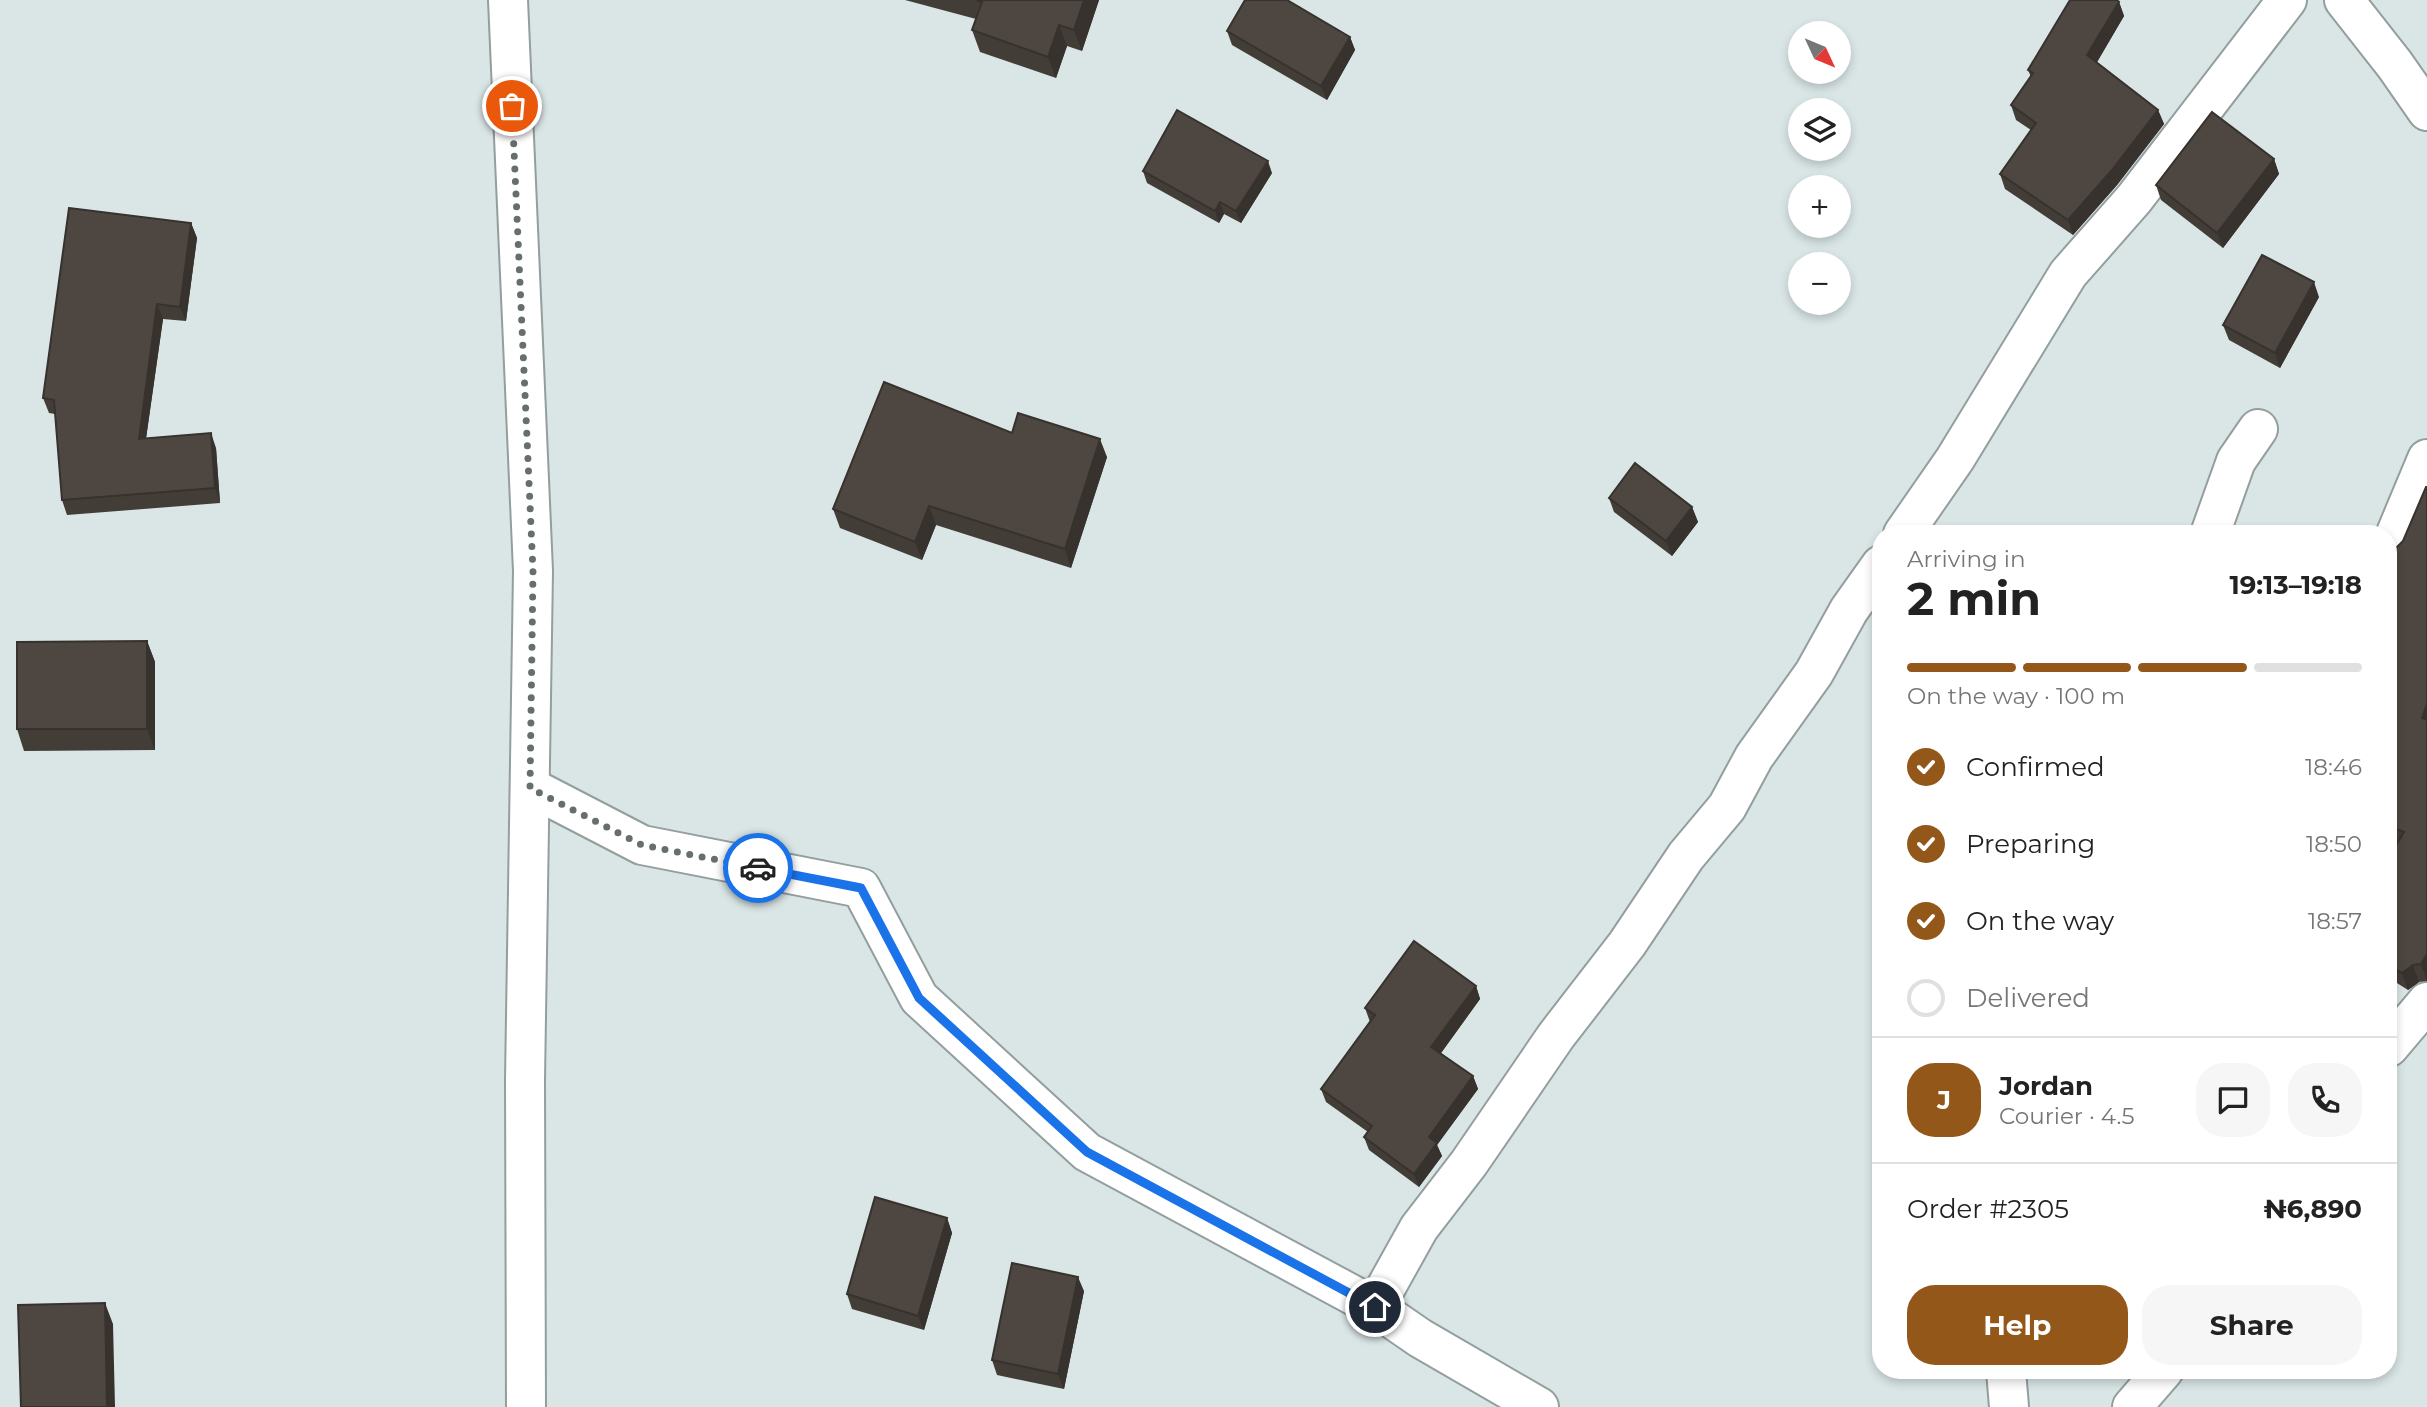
<!DOCTYPE html>
<meta charset="utf-8">
<style>
:root{--surface:#fff;--page:#f6f6f6;--text:#222;--muted:#767676;--line:#e0e0e0;--accent:#94571a}
body{margin:0;font-family:Montserrat,sans-serif;background:var(--page);color:var(--text);height:100vh;display:flex;flex-direction:column;font-size:26px;white-space:nowrap}
*{box-sizing:border-box;margin:0}
p{font-size:23px;color:var(--muted)}
.icon{flex:none;width:38px;height:38px;fill:none;stroke:currentColor;stroke-width:2;stroke-linecap:round;stroke-linejoin:round}
.map{position:relative;flex:1;overflow:hidden}
.side{position:absolute;left:1872px;top:525px;width:525px;height:854px;display:flex;flex-direction:column;background:var(--surface);border-radius:28px;box-shadow:0 4px 10px #0003}
.side>*{flex:none}
.needle{width:46px;rotate:134deg}
.buttons{position:absolute;left:1788px;top:21px;display:grid;gap:14px}
.buttons a{display:grid;place-items:center;width:63px;height:63px;border-radius:50%;background:var(--surface);box-shadow:0 4px 10px #0003;font-size:35px}
.pin{position:absolute;display:grid;place-items:center;width:60px;height:60px;color:#fff;margin:-30px;border:4px solid #fff;border-radius:50%;box-shadow:0 2px 7px #0007}
.courier{position:absolute;display:grid;place-items:center;width:70px;height:70px;margin:-35px;border:5px solid #1a73e8;border-radius:50%;background:#fff;color:#222;box-shadow:0 2px 9px #0007}
.summary em{font-style:normal;font-weight:700}
.summary div{display:flex;flex-direction:column-reverse}
.summary{display:flex;align-items:center;justify-content:space-between;height:119px;padding:0 35px}
h1{font-size:46px;font-weight:700;line-height:52px}
.bar{display:grid;grid-template-columns:repeat(4,1fr);gap:10px 7px;align-content:center;height:84px;padding:0 35px}
.bar i{height:9px;border-radius:5px;background:var(--line)}
.bar .selected{background:var(--accent)}
.bar p{grid-column:span 4}
.line{display:flex;align-items:center;gap:18px;padding:0 35px;border-top:2px solid var(--line)}
.line div{flex:1}
.round{display:grid;place-items:center;flex:none;width:74px;height:74px;border-radius:28px;background:var(--page)}
ol{padding:0 35px;list-style:none}
li{display:flex;align-items:center;gap:21px;height:77px}
li p{margin-inline-start:auto}
li .icon{padding:7px;border-radius:50%;background:var(--accent);color:#fff;stroke-width:4}
li:last-child{color:var(--muted)}
li i{width:38px;height:38px;border:4px solid var(--line);border-radius:50%}
.action{display:flex;gap:14px;margin-top:auto;padding:14px 35px}
.action a{flex:1;height:80px;border-radius:28px;background:var(--accent);color:#fff;font-size:28px;font-weight:700;line-height:80px;text-align:center}
.action a+a{background:var(--page);color:var(--text)}
.map>svg:first-child{display:block}
.lines{fill:none;stroke-linecap:round;stroke-linejoin:round}
.minor-casing{stroke:#939e9e;stroke-width:42}
.highway-casing{stroke:#939e9e;stroke-width:42}
.minor{stroke:#fff;stroke-width:38}
.highway{stroke:#fff;stroke-width:38}
.wall{fill:#433d38}
.shaded-wall{fill:#37322e}
.building{fill:#4e4741;stroke:#37322e;stroke-width:2}
.done{stroke:#666e6e;stroke-width:7;stroke-dasharray:0 12.6}
.route{stroke:#1a73e8;stroke-width:9}
</style>
<div class="map">
<svg width="2427" height="1407" viewBox="0 0 2427 1407">
<rect width="100%" height="100%" fill="#dae6e6"/>
<g class="lines">
<defs>
<path id="minor" d="M 2344,0 L 2395,65 L 2427,111
M 1903,534 L 1955,459 L 2068,274 L 2134,199 L 2287,0
M 2210,534 L 2236,461 L 2258,429
M 2389,550 L 2427,459
M 530,787 L 642,845 L 861,888 L 919,998 L 1087,1152 L 1375,1307 L 1420,1338 L 1539,1407
M 2389,1047 L 2427,1002
M 1375,1307 L 1419,1228 L 1469,1163 L 1556,1036 L 1627,944 L 1686,856 L 1727,807 L 1754,757 L 1814,673 L 1849,610 L 1881,565
M 2006,1370 L 2009,1407
M 2132,1407 L 2164,1370"/>
<path id="highway" d="M 508,0 L 533,571 L 525,1080 L 526,1407"/>
</defs>
<!-- minor casing -->
<use href="#minor" class="minor-casing"/>
<!-- highway casing -->
<use href="#highway" class="highway-casing"/>
<!-- minor -->
<use href="#minor" class="minor"/>
<!-- highway -->
<use href="#highway" class="highway"/>
</g>
<!-- wall -->
<path class="wall" d="M 905,0 L 1099,0 L 1082,51 L 1067,46 L 1056,78 L 980,52 L 972,30 L 976,19 Z
M 2119,2 L 2124,16 L 2097,62 L 2158,110 L 2164,124 L 2117,185 L 2073,235 L 2005,189 L 2000,174 L 2031,130 L 2016,120 L 2011,105 L 2031,77 L 2028,70 Z
M 1227,31 L 1350,37 L 1355,50 L 1327,100 L 1232,45 Z
M 2274,159 L 2279,174 L 2223,248 L 2161,200 L 2156,185 Z
M 1143,171 L 1272,173 L 1241,223 L 1224,214 L 1219,223 L 1147,183 Z
M 191,223 L 197,238 L 186,321 L 163,319 L 146,438 L 216,448 L 220,503 L 67,515 L 62,500 L 55,414 L 49,413 L 43,398 Z
M 2319,297 L 2280,368 L 2229,340 L 2223,325 Z
M 1012,433 L 1107,457 L 1071,568 L 936,525 L 922,560 L 840,528 L 833,509 Z
M 2427,487 L 2427,981 L 2419,982 L 2408,990 L 2389,978 L 2389,857 L 2397,844 L 2389,841 L 2389,560 L 2403,541 Z
M 1609,498 L 1692,507 L 1698,522 L 1672,556 L 1614,512 Z
M 147,641 L 155,662 L 155,750 L 24,751 L 17,729 Z
M 1476,986 L 1480,999 L 1441,1053 L 1473,1076 L 1478,1089 L 1437,1145 L 1442,1156 L 1419,1187 L 1369,1150 L 1364,1137 L 1368,1132 L 1326,1102 L 1321,1089 L 1370,1022 L 1365,1008 Z
M 947,1218 L 952,1233 L 924,1330 L 852,1309 L 847,1294 Z
M 1084,1291 L 1064,1389 L 997,1375 L 992,1360 Z"/>
<!-- shaded-wall -->
<path class="shaded-wall" d="M 1084,0 L 1099,0 L 1082,51 L 1074,30 Z
M 2119,2 L 2124,16 L 2093,69 L 2087,55 Z
M 1059,25 L 1067,46 L 1056,78 L 1048,57 Z
M 1350,37 L 1355,50 L 1327,100 L 1321,86 Z
M 2158,110 L 2164,124 L 2117,185 L 2073,235 L 2068,220 Z
M 2274,159 L 2279,174 L 2223,248 L 2217,233 Z
M 1268,161 L 1272,173 L 1241,223 L 1236,211 Z
M 1220,202 L 1224,214 L 1219,223 L 1215,211 Z
M 191,223 L 197,238 L 186,321 L 180,307 Z
M 2314,282 L 2319,297 L 2280,368 L 2275,353 Z
M 157,304 L 163,319 L 144,453 L 139,439 Z
M 211,433 L 216,448 L 220,503 L 215,488 Z
M 1100,439 L 1107,457 L 1071,568 L 1065,549 Z
M 929,506 L 936,525 L 922,560 L 915,542 Z
M 1692,507 L 1698,522 L 1672,556 L 1666,541 Z
M 147,641 L 155,662 L 155,750 L 147,729 Z
M 2427,704 L 2427,732 L 2422,718 Z
M 2427,954 L 2427,981 L 2421,964 Z
M 2413,965 L 2419,982 L 2408,990 L 2402,973 Z
M 1476,986 L 1480,999 L 1436,1060 L 1431,1047 Z
M 1473,1076 L 1478,1089 L 1437,1145 L 1442,1156 L 1419,1187 L 1414,1174 L 1429,1137 Z
M 947,1218 L 952,1233 L 924,1330 L 918,1316 Z
M 1078,1277 L 1084,1291 L 1064,1389 L 1058,1374 Z
M 105,1303 L 113,1324 L 115,1407 L 107,1407 Z"/>
<!-- building -->
<path class="building" d="M 976,0 L 1084,0 L 1074,30 L 1059,25 L 1048,57 L 972,30 L 982,2 Z
M 1245,0 L 1287,0 L 1350,37 L 1321,86 L 1227,31 Z
M 2070,0 L 2117,0 L 2119,2 L 2087,55 L 2158,110 L 2112,170 L 2068,220 L 2000,174 L 2036,123 L 2011,105 L 2033,73 L 2028,70 Z
M 1177,110 L 1268,161 L 1236,211 L 1220,202 L 1215,211 L 1143,171 Z
M 2212,112 L 2274,159 L 2217,233 L 2156,185 Z
M 69,208 L 191,223 L 180,307 L 157,304 L 139,439 L 211,433 L 215,488 L 62,500 L 54,400 L 43,398 Z
M 2262,255 L 2314,282 L 2275,353 L 2223,325 Z
M 884,382 L 1012,433 L 1018,413 L 1100,439 L 1065,549 L 929,506 L 915,542 L 833,509 Z
M 1635,463 L 1692,507 L 1666,541 L 1609,498 Z
M 2426,487 L 2427,487 L 2427,704 L 2422,718 L 2427,720 L 2427,954 L 2421,964 L 2413,965 L 2402,973 L 2389,965 L 2389,857 L 2404,832 L 2389,826 L 2389,560 L 2392,552 L 2403,541 Z
M 147,641 L 147,729 L 17,729 L 17,642 Z
M 1414,941 L 1476,986 L 1431,1047 L 1473,1076 L 1429,1137 L 1437,1143 L 1414,1174 L 1364,1137 L 1372,1126 L 1321,1089 L 1375,1015 L 1365,1008 Z
M 875,1197 L 947,1218 L 918,1316 L 847,1294 Z
M 1012,1263 L 1078,1277 L 1058,1374 L 992,1360 Z
M 105,1303 L 107,1407 L 21,1407 L 18,1305 Z"/>
<g class="lines">
<!-- done -->
<path class="done" d="M 512,106 L 533,571 L 530,788 L 642,845 L 758,868"/>
<!-- route -->
<path class="route" d="M 758,868 L 861,888 L 919,998 L 1087,1152 L 1375,1307"/>
</g>
</svg>
<div class="buttons">
<a><svg class="needle" viewBox="-14 -14 28 28"><path d="M0-13l5 13h-10z" fill="#e53935"/><path d="M0 13l5-13h-10z" fill="#767676"/></svg></a>
<a><svg class="icon" aria-label="layers" viewBox="0 0 24 24"><path d="M12 4l9 5-9 5-9-5zM3 14l9 5 9-5"/></svg></a>
<a>+</a>
<a>−</a>
</div>
<div class="pin" style="left:512px;top:106px;background:#ea580c"><svg class="icon" aria-label="bag" viewBox="0 0 24 24"><path d="M5 8h14l-1 12H6zM9 8a3 3 0 0 1 6 0"/></svg></div>
<div class="pin" style="left:1375px;top:1307px;background:#1f2937"><svg class="icon" aria-label="home" viewBox="0 0 24 24"><path d="M3 11l9-7 9 7M6 9v11h12V9"/></svg></div>
<div class="courier" style="left:758px;top:868px"><svg class="icon" aria-label="car" viewBox="0 0 24 24"><path d="M5 17H2v-5l4-1 3-4h7l3 4 3 1v5h-3M9 17h6M6 11h13"/><circle cx="7" cy="17" r="2"/><circle cx="17" cy="17" r="2"/></svg></div>
<section class="side">
<div class="summary"><div><h1>2 min</h1><p>Arriving in</p></div><em>19:13–19:18</em></div>
<div class="bar"><i class="selected"></i><i class="selected"></i><i class="selected"></i><i></i><p>On the way · 100 m</p></div>
<ol>
<li><svg class="icon" aria-label="check" viewBox="0 0 24 24"><path d="M5 12l5 5 9-10"/></svg>Confirmed<p>18:46</p></li>
<li><svg class="icon" aria-label="check" viewBox="0 0 24 24"><path d="M5 12l5 5 9-10"/></svg>Preparing<p>18:50</p></li>
<li><svg class="icon" aria-label="check" viewBox="0 0 24 24"><path d="M5 12l5 5 9-10"/></svg>On the way<p>18:57</p></li>
<li><i></i>Delivered</li>
</ol>
<div class="line" style="height:126px"><b class="round" style="background:var(--accent);color:#fff">J</b><div><b>Jordan</b><p>Courier · 4.5</p></div><a class="round"><svg class="icon" aria-label="chat" viewBox="0 0 24 24"><path d="M4 5h16v11H9l-5 4z"/></svg></a><a class="round"><svg class="icon" aria-label="phone" viewBox="0 0 24 24"><path d="M5 4h4l2 5-3 2q2 4 5 5l2-3 5 2v4C11 20 4 13 5 4z"/></svg></a></div>
<div class="line" style="height:91px"><div>Order #2305</div><b>₦6,890</b></div>
<div class="action"><a>Help</a><a>Share</a></div>
</section>
</div>
